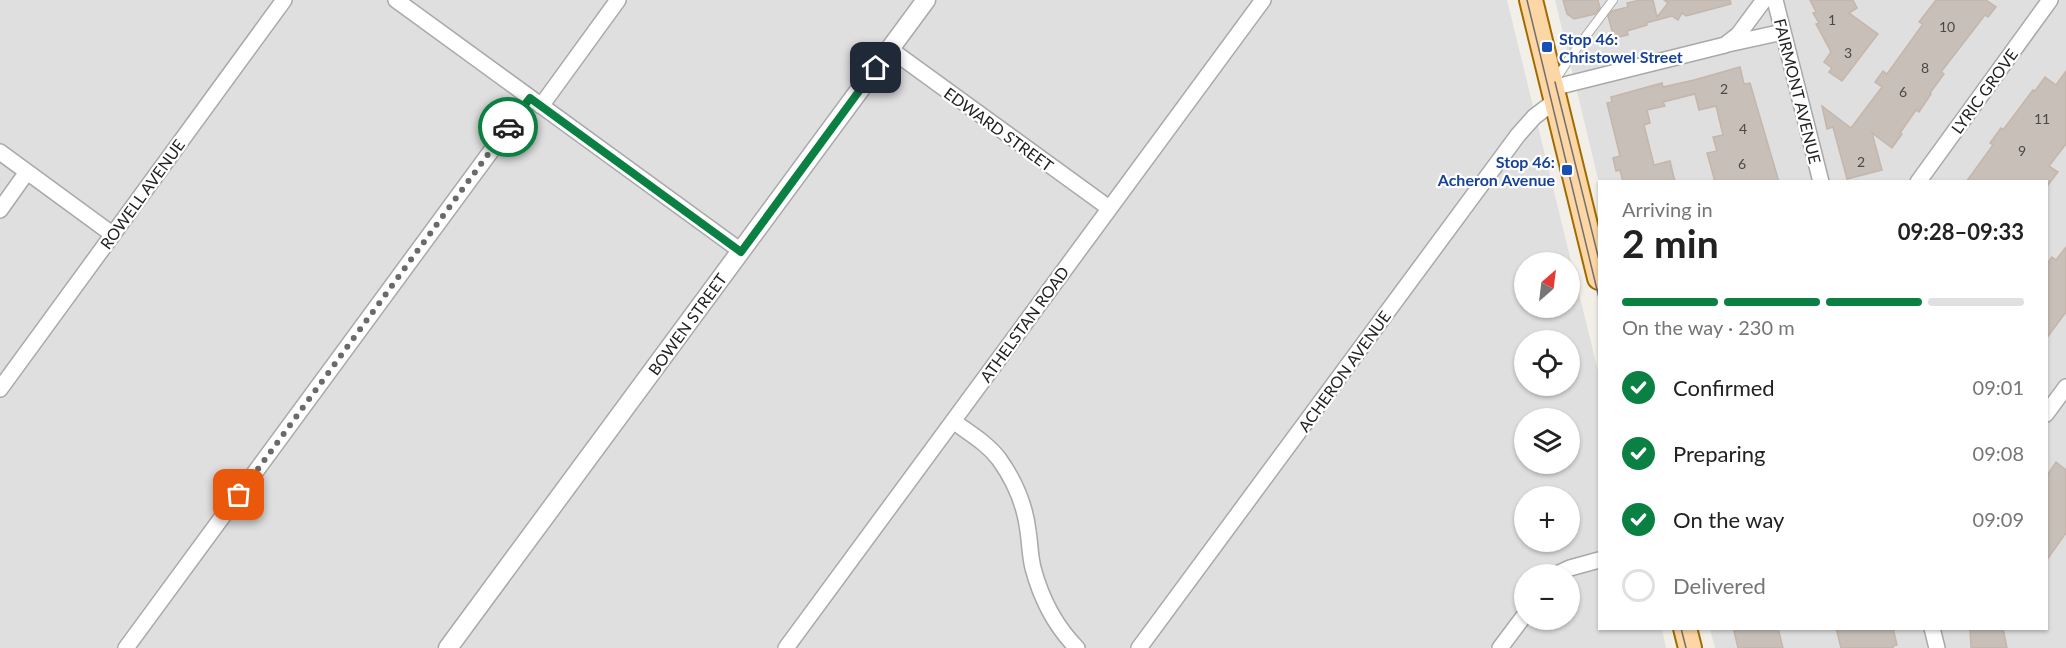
<!DOCTYPE html>
<meta charset="utf-8">
<style>
:root{--surface:#fff;--page:#f6f6f6;--text:#222;--muted:#767676;--line:#e0e0e0;--accent:#0b8043}
body{margin:0;font-family:Lato,sans-serif;background:var(--page);color:var(--text);height:100vh;display:flex;flex-direction:column;font-size:22px;white-space:nowrap}
*{box-sizing:border-box;margin:0}
p{font-size:20px;color:var(--muted)}
.icon{flex:none;width:33px;height:33px;fill:none;stroke:currentColor;stroke-width:2;stroke-linecap:round;stroke-linejoin:round}
.map{position:relative;flex:1;overflow:hidden}
.details{position:absolute;left:1598px;top:180px;width:450px;height:450px;display:flex;flex-direction:column;background:var(--surface);border-radius:0px;box-shadow:0 2px 4px #0004}
.details>*{flex:none}
.needle{width:39px;rotate:28deg}
.fabs{position:absolute;left:1514px;top:252px;display:grid;gap:12px}
.fabs a{display:grid;place-items:center;width:66px;height:66px;border-radius:50%;background:var(--surface);box-shadow:0 2px 4px #0004;font-size:30px}
.pin{position:absolute;display:grid;place-items:center;width:51px;height:51px;color:#fff;margin:-26px;border-radius:12px;box-shadow:0 3px 9px #0006}
.courier{position:absolute;display:grid;place-items:center;width:60px;height:60px;margin:-30px;border:4px solid #0b8043;border-radius:50%;background:#fff;color:#222;box-shadow:0 2px 8px #0007}
.summary em{font-style:normal;font-weight:700}
.summary div{display:flex;flex-direction:column-reverse}
.summary{display:flex;align-items:center;justify-content:space-between;height:102px;padding:0 24px}
h1{font-size:39px;font-weight:700;line-height:45px}
.bar{display:grid;grid-template-columns:repeat(4,1fr);gap:9px 6px;align-content:center;height:72px;padding:0 24px}
.bar i{height:8px;border-radius:4px;background:var(--line)}
.bar .active{background:var(--accent)}
.bar p{grid-column:span 4}
ol{padding:0 24px;list-style:none}
li{display:flex;align-items:center;gap:18px;height:66px}
li p{margin-inline-start:auto}
li .icon{padding:6px;border-radius:50%;background:var(--accent);color:#fff;stroke-width:4}
li:last-child{color:var(--muted)}
li i{width:33px;height:33px;border:3px solid var(--line);border-radius:50%}
.map>svg:first-child{display:block}
.residential{fill:#e0dfdf;fill-rule:evenodd}
.building{fill:#c7bfb8;stroke:#c4b6ab;stroke-width:1.5}
.lines{fill:none;stroke-linecap:round;stroke-linejoin:round}
.service-casing{stroke:#a9a9a9;stroke-width:10}
.minor-casing{stroke:#a9a9a9;stroke-width:18}
.tertiary-casing{stroke:#a9a9a9;stroke-width:21}
.primary-casing{stroke:#a06b00;stroke-width:26}
.service{stroke:#fff;stroke-width:8}
.minor{stroke:#fff;stroke-width:15}
.tertiary{stroke:#fff;stroke-width:18}
.primary{stroke:#fcd6a4;stroke-width:22}
.tram{stroke:#707070;stroke-width:1.5}
.done{stroke:#6b6a68;stroke-width:6;stroke-dasharray:0 10.8}
.route{stroke:#0b8043;stroke-width:8}
.transit-dot{fill:#1a4fb4;stroke:#fff;stroke-width:2}
.labels{text-anchor:middle;dominant-baseline:central;stroke-width:4.5;stroke-linejoin:round;paint-order:stroke}
.number-label{font-size:14px;fill:#4b4948}
.transit-label{font-size:16px;font-weight:bold;fill:#164399;stroke:#fff;text-anchor:start}
.street-label{font-size:16px;fill:#222;stroke:#fff}
</style>
<div class="map">
<svg width="2066" height="648" viewBox="0 0 2066 648">
<rect width="100%" height="100%" fill="#f2efe9"/>
<!-- residential -->
<path class="residential" d="M 0,0 L 1507,0 L 1599,375 L 1599,628 L 1662,629 L 1666,648 L 0,648 ZM 1524,262 L 1569,262 L 1569,308 L 1524,308 ZM 1524,340 L 1569,340 L 1569,386 L 1524,386 ZM 1524,418 L 1569,418 L 1569,464 L 1524,464 ZM 1524,496 L 1569,496 L 1569,542 L 1524,542 ZM 1524,574 L 1569,574 L 1569,620 L 1524,620 Z
M 1555,0 L 2066,0 L 2066,648 L 1715,648 L 1710,629 L 2046,628 L 2046,182 L 1599,183 Z"/>
<!-- building -->
<path class="building" d="M 1563,0 L 1598,0 L 1600,8 L 1595,14 L 1574,19 L 1567,14 Z
M 1640,0 L 1653,0 L 1657,17 L 1668,3 L 1664,0 L 1730,0 L 1731,4 L 1686,16 L 1682,13 L 1678,20 L 1672,16 L 1646,23 L 1647,25 L 1627,31 L 1628,35 L 1614,38 L 1608,16 L 1612,11 L 1628,7 L 1627,3 Z
M 1810,0 L 1853,0 L 1857,8 L 1849,13 L 1878,34 L 1842,81 L 1829,72 L 1832,68 L 1824,62 L 1831,52 L 1816,24 L 1819,23 L 1813,13 L 1816,12 Z
M 1936,0 L 1986,0 L 1996,7 L 1988,17 L 1985,15 L 1941,72 L 1944,74 L 1930,93 L 1931,94 L 1919,112 L 1916,110 L 1900,133 L 1902,134 L 1892,148 L 1872,133 L 1882,170 L 1847,179 L 1833,127 L 1827,129 L 1822,106 L 1851,128 L 1882,87 L 1875,82 L 1883,71 L 1887,74 L 1923,24 L 1919,22 Z
M 1740,67 L 1744,84 L 1750,83 L 1779,182 L 1715,182 L 1707,153 L 1717,151 L 1713,137 L 1723,135 L 1716,106 L 1699,110 L 1695,94 L 1663,102 L 1665,106 L 1647,110 L 1650,123 L 1644,125 L 1654,165 L 1670,161 L 1675,182 L 1623,182 L 1620,170 L 1616,171 L 1613,158 L 1620,156 L 1607,103 L 1612,102 L 1611,97 L 1662,83 L 1663,87 L 1694,80 Z
M 2066,71 L 2066,144 L 2049,166 L 2058,172 L 2047,186 L 2046,182 L 1966,182 L 1993,145 L 1990,143 L 2001,128 L 2003,130 L 2033,90 L 2035,91 L 2045,77 L 2056,85 Z
M 2066,247 L 2066,312 L 2046,339 L 2046,265 L 2052,257 L 2056,260 Z
M 2056,462 L 2066,470 L 2066,533 L 2046,561 L 2046,477 Z
M 1744,628 L 1778,628 L 1783,648 L 1738,648 L 1734,631 Z
M 1836,628 L 1893,628 L 1897,645 L 1893,646 L 1893,648 L 1841,648 Z
M 1970,628 L 2003,628 L 2007,648 L 1971,648 Z"/>
<g class="lines">
<defs>
<path id="service" d="M 1556,79 L 1571,56 L 1613,0"/>
<path id="minor" d="M 396,0 L 741,251
M 1775,0 L 1821,182
M 1728,44 L 1783,32
M 890,49 L 1109,208
M 1552,88 L 1725,45 L 1738,35 L 1764,0
M 541,106 L 618,0
M 0,152 L 112,234
M 1918,182 L 2050,0
M 0,210 L 27,172
M 0,389 L 284,0
M 2046,414 L 2066,387
M 953,421 C 969,433 987,443 999,459 C 1014,480 1025,505 1028,531 C 1030,544 1030,556 1033,568 C 1041,598 1055,626 1077,648
M 1557,574 L 1570,568 L 1599,560
M 1932,628 L 1937,648
M 126,648 L 530,98
M 786,648 L 1263,0
M 1139,648 L 1518,135 L 1534,117 L 1555,101
M 1500,648 L 1524,616"/>
<path id="tertiary" d="M 448,648 L 926,0"/>
<path id="primary" d="M 1531,0 L 1599,278
M 1685,628 L 1690,648"/>
</defs>
<!-- service casing -->
<use href="#service" class="service-casing"/>
<!-- minor casing -->
<use href="#minor" class="minor-casing"/>
<!-- tertiary casing -->
<use href="#tertiary" class="tertiary-casing"/>
<!-- primary casing -->
<use href="#primary" class="primary-casing"/>
<!-- service -->
<use href="#service" class="service"/>
<!-- minor -->
<use href="#minor" class="minor"/>
<!-- tertiary -->
<use href="#tertiary" class="tertiary"/>
<!-- primary -->
<use href="#primary" class="primary"/>
<!-- tram -->
<path class="tram" d="M 1527,0 L 1599,298
M 1555,82 L 1599,260
M 1681,628 L 1686,648"/>
</g>
<g class="lines">
<!-- done -->
<path class="done" d="M 239,495 L 508,127"/>
<!-- route -->
<path class="route" d="M 508,127 L 530,98 L 741,252 L 876,68"/>
</g>
<!-- markers -->
<g class="transit-dot">
<rect x="1541" y="41" width="12" height="12" rx="3"/>
<rect x="1561" y="164" width="12" height="12" rx="3"/>
</g>
<g class="labels">
<!-- number labels -->
<g class="number-label">
<text x="1832" y="19">1</text>
<text x="1947" y="26">10</text>
<text x="1848" y="52">3</text>
<text x="1925" y="67">8</text>
<text x="1724" y="88">2</text>
<text x="1903" y="91">6</text>
<text x="2042" y="118">11</text>
<text x="1743" y="128">4</text>
<text x="2022" y="150">9</text>
<text x="1861" y="161">2</text>
<text x="1742" y="163">6</text>
</g>
<!-- transit labels -->
<g class="transit-label">
<text x="1559" y="38">Stop 46:<tspan x="1559" dy="18">Christowel Street</tspan></text>
<text x="1555" y="161" text-anchor="end">Stop 46:<tspan x="1555" dy="18">Acheron Avenue</tspan></text>
</g>
<!-- street labels -->
<g class="street-label">
<text transform="translate(1798 91) rotate(76)">FAIRMONT AVENUE</text>
<text transform="translate(1984 91) rotate(-54)">LYRIC GROVE</text>
<text transform="translate(999 129) rotate(36)">EDWARD STREET</text>
<text transform="translate(142 194) rotate(-54)">ROWELL AVENUE</text>
<text transform="translate(687 324) rotate(-54)">BOWEN STREET</text>
<text transform="translate(1024 324) rotate(-54)">ATHELSTAN ROAD</text>
<text transform="translate(1344 371) rotate(-54)">ACHERON AVENUE</text>
</g>
</g>
</svg>
<div class="fabs">
<a><svg class="needle" viewBox="-14 -14 28 28"><path d="M0-13l5 13h-10z" fill="#e53935"/><path d="M0 13l5-13h-10z" fill="#767676"/></svg></a>
<a><svg class="icon" aria-label="locate" viewBox="0 0 24 24"><circle cx="12" cy="12" r="6"/><path d="M12 2v4M12 18v4M2 12h4M18 12h4"/></svg></a>
<a><svg class="icon" aria-label="layers" viewBox="0 0 24 24"><path d="M12 4l9 5-9 5-9-5zM3 14l9 5 9-5"/></svg></a>
<a>+</a>
<a>−</a>
</div>
<div class="pin" style="left:239px;top:495px;background:#ea580c"><svg class="icon" aria-label="bag" viewBox="0 0 24 24"><path d="M5 8h14l-1 12H6zM9 8a3 3 0 0 1 6 0"/></svg></div>
<div class="pin" style="left:876px;top:68px;background:#1f2937"><svg class="icon" aria-label="home" viewBox="0 0 24 24"><path d="M3 11l9-7 9 7M6 9v11h12V9"/></svg></div>
<div class="courier" style="left:508px;top:127px"><svg class="icon" aria-label="car" viewBox="0 0 24 24"><path d="M5 17H2v-5l4-1 3-4h7l3 4 3 1v5h-3M9 17h6M6 11h13"/><circle cx="7" cy="17" r="2"/><circle cx="17" cy="17" r="2"/></svg></div>
<section class="details">
<div class="summary"><div><h1>2 min</h1><p>Arriving in</p></div><em>09:28–09:33</em></div>
<div class="bar"><i class="active"></i><i class="active"></i><i class="active"></i><i></i><p>On the way · 230 m</p></div>
<ol>
<li><svg class="icon" aria-label="check" viewBox="0 0 24 24"><path d="M5 12l5 5 9-10"/></svg>Confirmed<p>09:01</p></li>
<li><svg class="icon" aria-label="check" viewBox="0 0 24 24"><path d="M5 12l5 5 9-10"/></svg>Preparing<p>09:08</p></li>
<li><svg class="icon" aria-label="check" viewBox="0 0 24 24"><path d="M5 12l5 5 9-10"/></svg>On the way<p>09:09</p></li>
<li><i></i>Delivered</li>
</ol>
</section>
</div>
